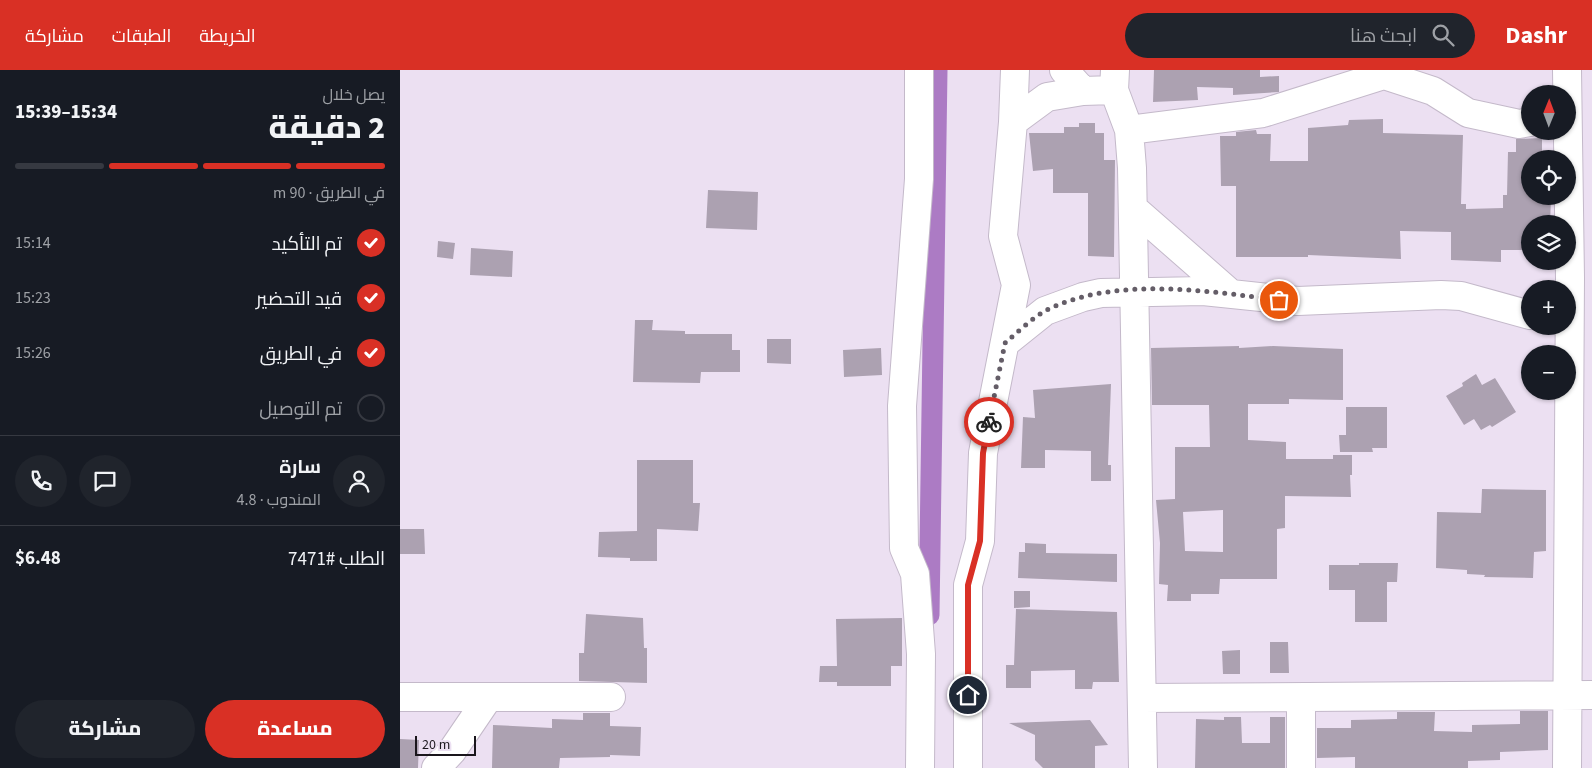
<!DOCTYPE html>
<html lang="ar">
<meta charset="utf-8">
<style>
:root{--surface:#171b24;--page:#20242c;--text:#f1f3f6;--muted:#9ea1a6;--line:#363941;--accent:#d93025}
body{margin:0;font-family:"Source Sans 3",Cairo,sans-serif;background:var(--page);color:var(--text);direction:rtl;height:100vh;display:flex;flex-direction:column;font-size:19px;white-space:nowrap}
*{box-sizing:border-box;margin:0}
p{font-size:16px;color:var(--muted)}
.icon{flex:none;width:28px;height:28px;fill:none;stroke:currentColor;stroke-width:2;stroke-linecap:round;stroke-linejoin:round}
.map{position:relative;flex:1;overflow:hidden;direction:ltr}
.panel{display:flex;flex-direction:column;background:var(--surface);width:400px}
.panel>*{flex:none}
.needle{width:32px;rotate:1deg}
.controls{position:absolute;left:1121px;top:15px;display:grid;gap:10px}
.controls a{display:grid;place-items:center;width:55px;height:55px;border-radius:50%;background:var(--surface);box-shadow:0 1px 4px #0004;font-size:25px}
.scale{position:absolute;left:15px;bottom:12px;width:61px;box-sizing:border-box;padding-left:5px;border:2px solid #1a161c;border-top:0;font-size:14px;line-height:18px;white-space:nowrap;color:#1a161c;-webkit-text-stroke:4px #ece0f2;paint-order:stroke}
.pin{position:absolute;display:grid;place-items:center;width:42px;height:42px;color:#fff;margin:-21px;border:2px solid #fff;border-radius:50%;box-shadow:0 1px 5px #0007}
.courier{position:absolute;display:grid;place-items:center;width:50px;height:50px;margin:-25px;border:4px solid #d93025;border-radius:50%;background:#fff;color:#222;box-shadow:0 1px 6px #0007}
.summary em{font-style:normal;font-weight:800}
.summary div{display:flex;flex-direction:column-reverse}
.summary{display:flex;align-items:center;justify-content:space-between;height:85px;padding:0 15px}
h1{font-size:32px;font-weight:800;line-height:38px}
.bar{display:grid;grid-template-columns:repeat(4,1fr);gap:8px 5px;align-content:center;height:60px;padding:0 15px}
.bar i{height:6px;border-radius:4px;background:var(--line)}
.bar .selected{background:var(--accent)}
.bar p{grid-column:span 4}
.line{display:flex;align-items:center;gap:12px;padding:0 15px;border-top:1px solid var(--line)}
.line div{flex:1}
.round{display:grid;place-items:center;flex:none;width:52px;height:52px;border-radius:26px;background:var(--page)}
ol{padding:0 15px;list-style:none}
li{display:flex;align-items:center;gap:15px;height:55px}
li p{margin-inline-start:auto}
li .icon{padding:5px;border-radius:50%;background:var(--accent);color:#fff;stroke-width:4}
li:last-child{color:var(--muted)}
li i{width:28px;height:28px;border:2px solid var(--line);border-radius:50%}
.primary-button{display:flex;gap:10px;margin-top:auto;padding:10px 15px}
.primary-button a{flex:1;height:58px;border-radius:30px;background:var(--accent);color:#fff;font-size:20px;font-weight:800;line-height:58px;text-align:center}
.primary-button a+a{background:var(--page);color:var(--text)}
header{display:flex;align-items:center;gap:30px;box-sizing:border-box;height:70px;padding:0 25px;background:var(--accent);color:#fff}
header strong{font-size:24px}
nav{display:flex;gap:28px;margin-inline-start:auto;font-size:18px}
.search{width:350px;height:45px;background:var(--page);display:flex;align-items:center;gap:12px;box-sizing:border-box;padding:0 18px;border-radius:28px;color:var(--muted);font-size:19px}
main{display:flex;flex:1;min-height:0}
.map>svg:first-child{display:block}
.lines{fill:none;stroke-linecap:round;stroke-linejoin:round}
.canal{stroke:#ac7bc4;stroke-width:21}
.building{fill:#aca1b1;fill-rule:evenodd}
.minor-casing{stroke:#c4b9ca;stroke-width:30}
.minor{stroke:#fff;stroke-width:28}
.done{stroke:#645d67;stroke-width:5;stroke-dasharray:0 9}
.route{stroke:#d93025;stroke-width:6}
</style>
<header>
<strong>Dashr</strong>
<div class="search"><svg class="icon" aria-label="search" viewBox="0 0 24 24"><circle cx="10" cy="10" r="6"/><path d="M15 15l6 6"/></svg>ابحث هنا</div>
<nav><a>الخريطة</a><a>الطبقات</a><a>مشاركة</a></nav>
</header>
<main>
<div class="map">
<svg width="1192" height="698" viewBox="0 0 1192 698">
<rect width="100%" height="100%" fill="#ece0f2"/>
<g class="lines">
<!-- canal -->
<path class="canal" d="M 529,545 L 537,0"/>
</g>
<!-- building -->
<path class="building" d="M 754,0 L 860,0 L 860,7 L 879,6 L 879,22 L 833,25 L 833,18 L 797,17 L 798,30 L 753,32 Z
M 983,49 L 983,63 L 1063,65 L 1061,134 L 1066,134 L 1066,139 L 1103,138 L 1103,125 L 1107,125 L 1108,82 L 1116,82 L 1116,69 L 1142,68 L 1142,89 L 1130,89 L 1130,126 L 1151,128 L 1150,154 L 1130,154 L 1130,180 L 1101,180 L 1101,192 L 1051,190 L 1051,162 L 1000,161 L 1001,189 L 908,185 L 908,187 L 836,187 L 836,116 L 821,116 L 820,66 L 836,66 L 836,62 L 856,60 L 857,64 L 871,64 L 870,91 L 908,91 L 908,58 L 948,55 L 949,50 Z
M 679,53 L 695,53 L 695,63 L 704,63 L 704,90 L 715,90 L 714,187 L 688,186 L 688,123 L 653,123 L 653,99 L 633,101 L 629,63 L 664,63 L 664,57 L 679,57 Z
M 308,120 L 358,122 L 357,160 L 306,158 Z
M 38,171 L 55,173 L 53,189 L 37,187 Z
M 71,178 L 113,181 L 112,207 L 70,205 Z
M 235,250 L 253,250 L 252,260 L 285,261 L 285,264 L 332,264 L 332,280 L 340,280 L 340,302 L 301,302 L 300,313 L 233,312 Z
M 367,269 L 391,269 L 391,294 L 367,293 Z
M 839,276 L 839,278 L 873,276 L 943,279 L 943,330 L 889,329 L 889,334 L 848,334 L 848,370 L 886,372 L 886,389 L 933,389 L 933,385 L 952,385 L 952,405 L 950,405 L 951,427 L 885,426 L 885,458 L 877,459 L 877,509 L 820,509 L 819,524 L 791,524 L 791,531 L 767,531 L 768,515 L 759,514 L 760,473 L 756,430 L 775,429 L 775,377 L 810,377 L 809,335 L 752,335 L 751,278 ZM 823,440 L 823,482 L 785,481 L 783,442 Z
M 481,278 L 482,305 L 444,307 L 443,280 Z
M 1076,304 L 1082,315 L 1095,308 L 1116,342 L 1092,357 L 1090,355 L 1081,360 L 1074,349 L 1064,355 L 1046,326 L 1063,316 L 1062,313 Z
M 711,314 L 708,395 L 711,395 L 711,411 L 691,411 L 691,381 L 645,380 L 645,398 L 621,398 L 623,347 L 635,348 L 633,320 Z
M 946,337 L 987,337 L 987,378 L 972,378 L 973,382 L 940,382 L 939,365 L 946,365 Z
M 237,390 L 293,390 L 293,433 L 300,433 L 298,461 L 257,459 L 257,491 L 230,491 L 230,488 L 198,487 L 199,462 L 237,461 Z
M 1082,419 L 1146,420 L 1146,481 L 1134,482 L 1133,508 L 1084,507 L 1085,505 L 1067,504 L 1067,500 L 1036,498 L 1037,442 L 1081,443 Z
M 0,459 L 24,459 L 25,484 L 0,484 Z
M 625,473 L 646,474 L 646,483 L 717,484 L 717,512 L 618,508 L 619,482 L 625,482 Z
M 959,493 L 998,493 L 997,512 L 987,512 L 987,552 L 955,552 L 955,520 L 929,520 L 929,495 L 959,495 Z
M 614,521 L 630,521 L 630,537 L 614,538 Z
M 616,539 L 717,542 L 719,612 L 693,612 L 692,619 L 675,619 L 675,600 L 631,601 L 631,618 L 606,618 L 606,595 L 614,595 Z
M 186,544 L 243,548 L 244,578 L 247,578 L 247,613 L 179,611 L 179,583 L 184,583 Z
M 502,548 L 502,596 L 491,596 L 491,616 L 437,616 L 437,612 L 419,612 L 420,596 L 437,596 L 436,549 Z
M 870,572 L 888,572 L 889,603 L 870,603 Z
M 840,580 L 840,604 L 823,604 L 822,581 Z
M 1120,641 L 1148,641 L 1148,680 L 1100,682 L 1100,690 L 1068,691 L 1068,698 L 955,698 L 955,687 L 917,688 L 917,658 L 951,658 L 951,650 L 997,649 L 997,642 L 1035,642 L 1034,661 L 1072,662 L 1072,655 L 1120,654 Z
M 183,643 L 210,643 L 210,656 L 241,657 L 240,686 L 210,685 L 210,687 L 160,688 L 159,698 L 92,698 L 93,655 L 152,658 L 152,649 L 183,650 Z
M 824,647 L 841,647 L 842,673 L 870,673 L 870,647 L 885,647 L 885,698 L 795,698 L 796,649 L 824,650 Z
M 690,650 L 708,675 L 695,676 L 695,698 L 643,698 L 635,690 L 635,665 L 609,653 Z
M 0,669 L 19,670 L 18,698 L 0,698 Z"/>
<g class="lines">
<defs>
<path id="minor" d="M 519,0 L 519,109 L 502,336 L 504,478 L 515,504 L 521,584 L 520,698
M 664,0 L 683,21
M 715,0 L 714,20 L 729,60 L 732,98 L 743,698
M 613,52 L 647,27 L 683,21 L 714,20
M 729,60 L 863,43 L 984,5 L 1033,21 L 1068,43 L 1119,54 L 1130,52
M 733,138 L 830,223
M 605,273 L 645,241 L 683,227 L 701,223 L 803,221 L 898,231 L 1041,225 L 1061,226 L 1130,245
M 0,627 L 211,627
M 742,628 L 1192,625
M 36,698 L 52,681 L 88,628
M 568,698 L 568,515 L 580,471 L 583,383 L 616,215 L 603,166 L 613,52 L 615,0
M 901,698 L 901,629
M 1167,698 L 1170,208 L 1167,0"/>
</defs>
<!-- minor casing -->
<use href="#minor" class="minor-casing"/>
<!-- minor -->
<use href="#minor" class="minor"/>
</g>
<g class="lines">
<!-- done -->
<path class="done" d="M 589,352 L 605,273 C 618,262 632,248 647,240 C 715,206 807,221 879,230"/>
<!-- route -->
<path class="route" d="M 568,625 L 568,515 L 580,471 L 583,383 L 589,352"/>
</g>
</svg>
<div class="controls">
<a><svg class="needle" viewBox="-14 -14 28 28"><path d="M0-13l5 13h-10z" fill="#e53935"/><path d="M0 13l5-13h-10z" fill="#9ea1a6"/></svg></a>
<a><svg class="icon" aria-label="locate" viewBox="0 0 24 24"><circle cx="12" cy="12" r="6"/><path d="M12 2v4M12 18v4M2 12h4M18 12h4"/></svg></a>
<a><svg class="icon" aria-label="layers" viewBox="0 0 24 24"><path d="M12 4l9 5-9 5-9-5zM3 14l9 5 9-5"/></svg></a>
<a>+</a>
<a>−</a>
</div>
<div class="scale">20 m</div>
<div class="pin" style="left:879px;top:230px;background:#ea580c"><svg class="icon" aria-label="bag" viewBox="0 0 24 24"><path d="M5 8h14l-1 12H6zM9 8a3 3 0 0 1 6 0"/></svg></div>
<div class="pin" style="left:568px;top:625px;background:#1f2937"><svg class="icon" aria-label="home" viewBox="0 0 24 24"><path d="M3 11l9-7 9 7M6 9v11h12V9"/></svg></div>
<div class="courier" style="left:589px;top:352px"><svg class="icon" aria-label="bike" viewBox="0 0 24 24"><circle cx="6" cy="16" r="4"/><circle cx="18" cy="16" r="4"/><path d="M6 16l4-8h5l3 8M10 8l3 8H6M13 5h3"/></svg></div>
</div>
<section class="panel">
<div class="summary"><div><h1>2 دقيقة</h1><p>يصل خلال</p></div><em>15:34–15:39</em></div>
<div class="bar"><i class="selected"></i><i class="selected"></i><i class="selected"></i><i></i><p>في الطريق · 90 m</p></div>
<ol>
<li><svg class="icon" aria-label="check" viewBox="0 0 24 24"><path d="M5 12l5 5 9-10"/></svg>تم التأكيد<p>15:14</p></li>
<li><svg class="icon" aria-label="check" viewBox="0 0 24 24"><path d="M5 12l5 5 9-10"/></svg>قيد التحضير<p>15:23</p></li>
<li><svg class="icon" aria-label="check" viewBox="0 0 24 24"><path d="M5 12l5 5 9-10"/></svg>في الطريق<p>15:26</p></li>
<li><i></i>تم التوصيل</li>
</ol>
<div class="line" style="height:90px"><a class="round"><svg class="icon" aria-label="person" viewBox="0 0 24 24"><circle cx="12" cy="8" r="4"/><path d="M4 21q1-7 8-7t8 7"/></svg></a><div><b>سارة</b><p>المندوب · 4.8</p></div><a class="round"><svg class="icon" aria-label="chat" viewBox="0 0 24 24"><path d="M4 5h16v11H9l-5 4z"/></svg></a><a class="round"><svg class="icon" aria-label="phone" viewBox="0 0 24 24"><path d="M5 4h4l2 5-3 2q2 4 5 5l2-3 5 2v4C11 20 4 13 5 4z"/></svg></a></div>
<div class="line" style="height:65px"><div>الطلب #7471</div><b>$6.48</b></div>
<div class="primary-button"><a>مساعدة</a><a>مشاركة</a></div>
</section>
</main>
